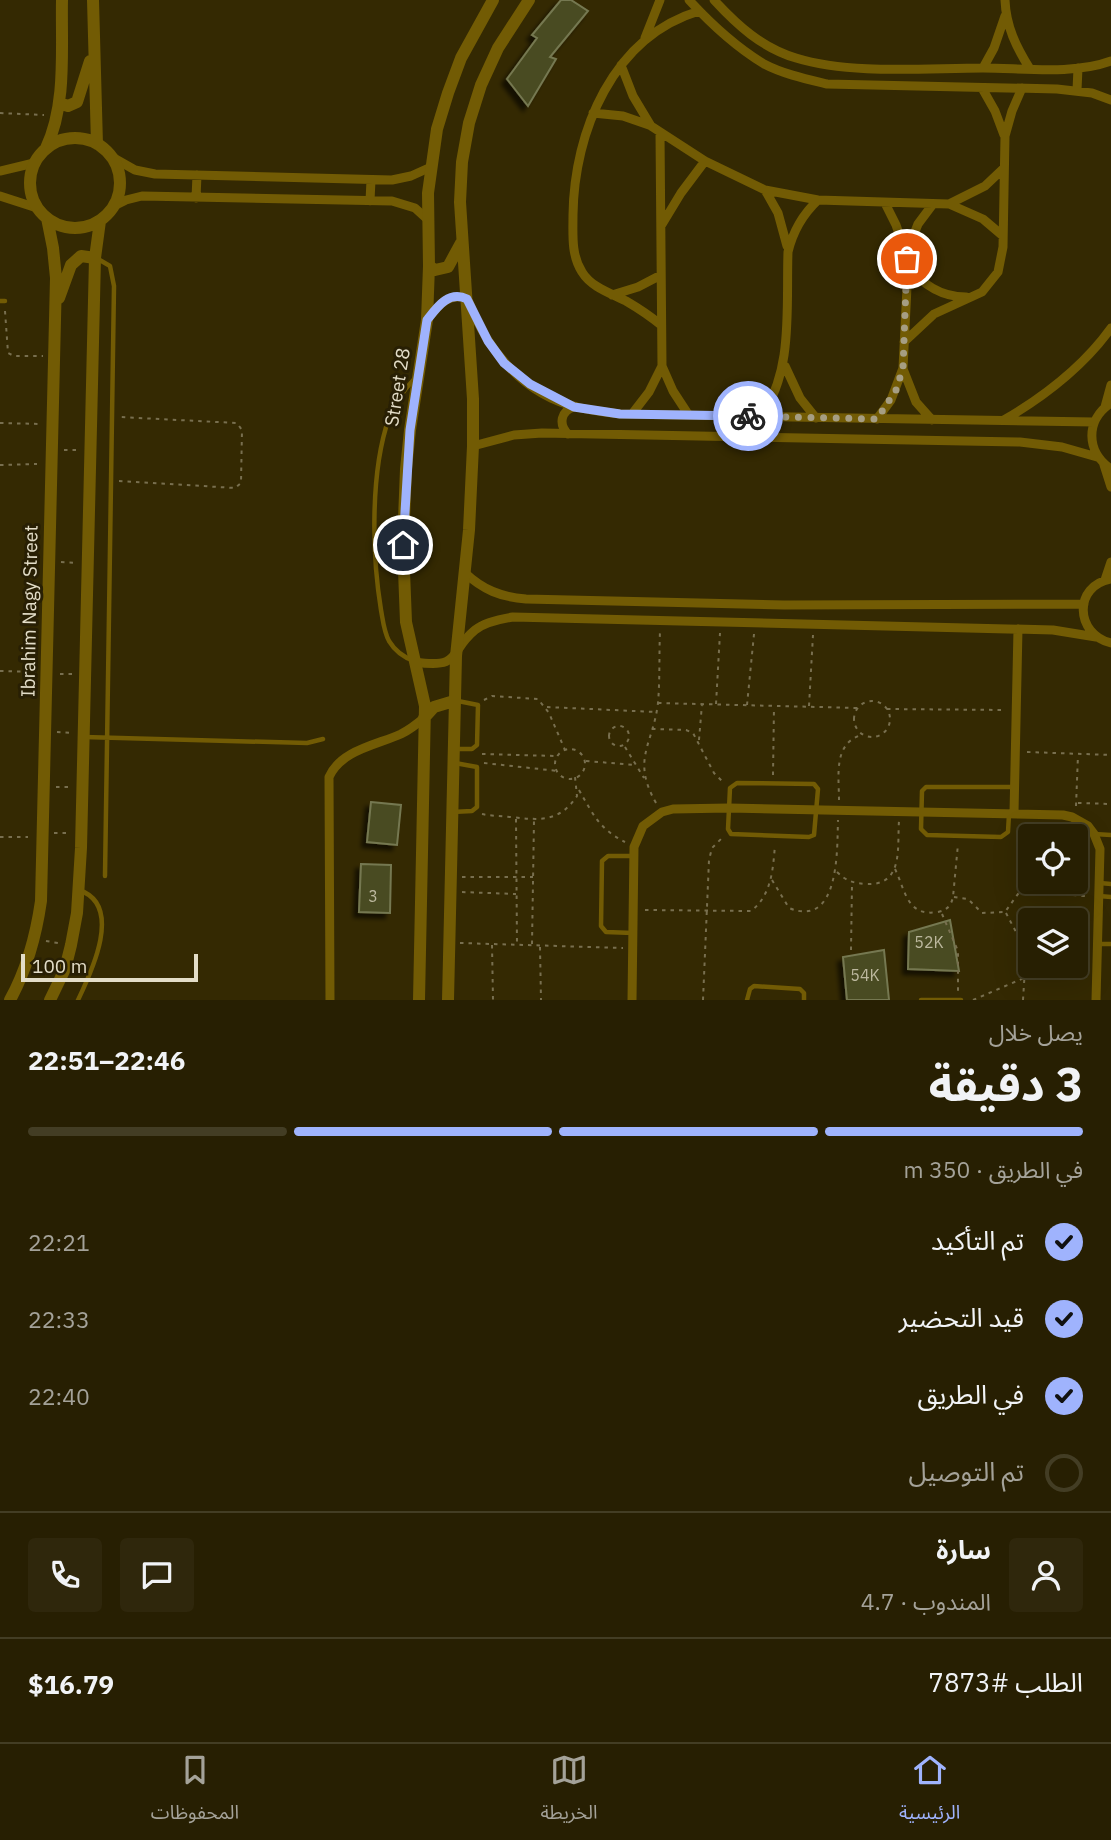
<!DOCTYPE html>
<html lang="ar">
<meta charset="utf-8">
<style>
:root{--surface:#271f02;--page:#2f270c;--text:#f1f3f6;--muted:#a4a299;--line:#433d24;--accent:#9fb3fd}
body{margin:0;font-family:"IBM Plex Sans","Noto Sans Arabic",sans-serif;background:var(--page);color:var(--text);direction:rtl;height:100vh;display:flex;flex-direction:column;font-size:26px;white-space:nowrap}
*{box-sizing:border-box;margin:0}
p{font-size:23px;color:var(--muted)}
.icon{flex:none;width:38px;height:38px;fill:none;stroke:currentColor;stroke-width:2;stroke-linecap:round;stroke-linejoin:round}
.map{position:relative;height:1000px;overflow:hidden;direction:ltr}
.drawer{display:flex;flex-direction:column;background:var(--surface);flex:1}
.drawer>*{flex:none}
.fabs{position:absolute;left:1018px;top:824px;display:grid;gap:14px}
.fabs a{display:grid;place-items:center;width:70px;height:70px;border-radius:7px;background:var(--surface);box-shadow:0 7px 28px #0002,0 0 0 2px var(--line);font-size:35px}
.scale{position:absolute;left:21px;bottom:18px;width:177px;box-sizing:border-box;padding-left:7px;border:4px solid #e3ddc8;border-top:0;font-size:19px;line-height:24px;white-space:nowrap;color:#e3ddc8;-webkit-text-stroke:5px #281f04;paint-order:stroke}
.pin{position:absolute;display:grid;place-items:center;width:60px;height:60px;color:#fff;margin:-30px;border:4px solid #fff;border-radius:50%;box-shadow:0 2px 7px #0007}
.courier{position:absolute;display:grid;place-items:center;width:70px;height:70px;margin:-35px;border:5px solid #9fb3fd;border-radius:50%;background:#fff;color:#222;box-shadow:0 2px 9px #0007}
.head em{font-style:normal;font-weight:700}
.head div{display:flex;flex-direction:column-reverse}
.head{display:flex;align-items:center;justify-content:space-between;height:119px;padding:0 28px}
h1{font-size:46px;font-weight:700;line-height:52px}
.bar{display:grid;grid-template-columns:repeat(4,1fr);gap:10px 7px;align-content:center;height:84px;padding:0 28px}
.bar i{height:9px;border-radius:5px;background:var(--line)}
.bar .selected{background:var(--accent)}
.bar p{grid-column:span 4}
.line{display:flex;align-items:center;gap:18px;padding:0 28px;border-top:2px solid var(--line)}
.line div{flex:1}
.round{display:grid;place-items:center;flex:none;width:74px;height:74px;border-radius:7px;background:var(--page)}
ol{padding:0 28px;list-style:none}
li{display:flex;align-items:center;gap:21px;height:77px}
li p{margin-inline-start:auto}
li .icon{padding:7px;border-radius:50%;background:var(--accent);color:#111;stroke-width:4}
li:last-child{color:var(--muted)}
li i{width:38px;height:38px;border:4px solid var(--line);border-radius:50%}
.tab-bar{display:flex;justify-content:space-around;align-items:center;height:98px;border-top:2px solid var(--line);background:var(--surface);font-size:19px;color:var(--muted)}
.tab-bar a{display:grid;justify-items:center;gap:4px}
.tab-bar .selected{color:var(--accent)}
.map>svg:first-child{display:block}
.building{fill:#494b21;stroke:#757851;stroke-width:2;filter:url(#shadow)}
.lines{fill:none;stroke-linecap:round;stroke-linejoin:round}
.path{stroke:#786f4f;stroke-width:2;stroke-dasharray:3.5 5;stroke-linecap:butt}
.service{stroke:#725b04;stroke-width:4.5}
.minor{stroke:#725b04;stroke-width:9}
.tertiary{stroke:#725b04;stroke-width:12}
.done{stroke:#a69e83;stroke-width:7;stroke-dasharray:0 12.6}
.route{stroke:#9fb3fd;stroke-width:9}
.labels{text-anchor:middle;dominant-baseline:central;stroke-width:6;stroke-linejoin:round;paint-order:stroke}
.number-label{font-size:16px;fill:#bcb89e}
.street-label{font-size:19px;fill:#e3ddc8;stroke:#281f04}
</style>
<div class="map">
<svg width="1111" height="1000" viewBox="0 0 1111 1000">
<defs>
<filter id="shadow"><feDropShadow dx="-5" dy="5" stdDeviation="2" flood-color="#0009"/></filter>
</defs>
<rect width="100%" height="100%" fill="#342902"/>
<!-- building -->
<path class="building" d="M 561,0 L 571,0 L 588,11 L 550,57 L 556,59 L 528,106 L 507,79 L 537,38 L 532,35 Z
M 371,802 L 401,805 L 397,845 L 367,842 Z
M 361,864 L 391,865 L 390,913 L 359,912 Z
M 950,920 L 959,971 L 908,969 L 909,932 Z
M 884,950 L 889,1000 L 847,1000 L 843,957 Z"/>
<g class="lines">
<!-- path -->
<path class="path" d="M 0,113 L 44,115
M 5,311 L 8,353 L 14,356 L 43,356
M 0,423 L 41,424
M 64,450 L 79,450
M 0,465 L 37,464
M 119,481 L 235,488 L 241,483 L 242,430 L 237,423 L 120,417
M 61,562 L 77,563
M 0,671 L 36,672
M 60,674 L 72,674
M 484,700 L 492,696 L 538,699 L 549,713 L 565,750
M854 719a18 18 0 1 1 36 0a18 18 0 1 1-36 0Z
M 658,703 L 858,708
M 716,704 L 720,633
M 747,705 L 754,634
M 809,706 L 813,635
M 547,707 L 656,712
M 887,709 L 1005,710
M609 736a10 10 0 1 1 20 0a10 10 0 1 1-20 0Z
M 652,729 L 686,730 L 693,733 L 714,773 L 723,782
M 57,732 L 73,733
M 699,740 L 702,704
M 625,747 L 644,778
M555 764a15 15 0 1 1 30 0a15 15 0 1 1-30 0Z
M 1027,752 L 1111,755
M 482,754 L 556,756
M 586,761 L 636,765
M 484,763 L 558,771
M 773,775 L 774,707
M 56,787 L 72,787
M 579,790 C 593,814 599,829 625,842
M 839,800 C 839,776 833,744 861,735
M 656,803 C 631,759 653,745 658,703 C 660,679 659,655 660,631
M 1078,803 L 1111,804
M 1076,806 L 1078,755
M 482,814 C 491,816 501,816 511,817 C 539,820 559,823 577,796 L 575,777
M 516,819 L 517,945
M 54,833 L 69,833
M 0,837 L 28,837
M 895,869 C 906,892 907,917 938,912 C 947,910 951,906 953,897 L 958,844
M 837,872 C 846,881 853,883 866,884 C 904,886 897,848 899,821
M 462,877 L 533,877
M 772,880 L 789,908 C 840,929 837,849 838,820
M 1022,891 L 1086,896
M 462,892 L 516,894
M 954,897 L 968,899 L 982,913 L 1005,912 L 1023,887 L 1025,851
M 645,910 L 751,911 C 772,895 773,868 775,845
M 1006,913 L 1026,951 L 1031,954
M 942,914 L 958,951 L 958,992
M 46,941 L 58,943
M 460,943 L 623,948
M 532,944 L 534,820
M 492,945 L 493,1000
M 540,947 L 541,1000
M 851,950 L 852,884
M 1076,959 L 1086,959
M 703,1000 L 709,860 L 712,848 L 723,837
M 973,1000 L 1024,978
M 1023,1000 L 1026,952"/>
<!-- service -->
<path class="service" d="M 98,259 L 110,266 L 114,286 L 105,876
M 0,301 L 5,301
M 414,661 C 403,657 395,651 389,641 C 384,632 383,621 381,610 C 372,555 370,472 389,418 C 394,403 404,390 415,378
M 84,737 L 307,743 L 323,739
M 454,749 L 472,749 L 477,745 L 478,705 L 458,701
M 737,783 L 814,784 L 818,789 L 814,835 L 809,837 L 731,834 L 728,829 L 730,788 Z
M 452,812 L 472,811 L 477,807 L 477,767 L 455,763
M 1009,814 L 1008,832 L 1001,837 L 927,835 L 921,829 L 922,791 L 926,787 L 1014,787
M 1094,834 L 1111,835
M 1100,883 L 1111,884
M 1099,896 L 1111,897
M 633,933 L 606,932 L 601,926 L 602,861 L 608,856 L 633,856
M 1098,944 L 1111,944
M 78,1000 C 91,973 124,905 79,890
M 747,1000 L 750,989 L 754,986 L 800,989 L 804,993 L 804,1000
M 921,1000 L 961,1000"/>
<!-- minor -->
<path class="minor" d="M 689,0 C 711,24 736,47 764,64 C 783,74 806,79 827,84 L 1057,89 L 1092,93 L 1111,100
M 714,0 C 737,25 762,48 796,58 C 851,75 925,68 983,68 C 1022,68 1074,75 1111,61
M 1005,0 C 1006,26 1016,47 1030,69
M 645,38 L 660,0
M 621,65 L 633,96 L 651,126 L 705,161 L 765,190 L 818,200 L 949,204 L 983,219 L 1003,236
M 983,68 L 994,48 L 1005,16
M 982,88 L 995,111 L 1004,135
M 1077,90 L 1078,68
M 593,113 L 623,116 L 649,125
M 660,133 L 662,366 L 673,391 L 688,414
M 112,157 L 135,170 L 155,174 L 392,180 L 411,176 L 431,167
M 0,171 L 34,163
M 765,190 L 778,213 L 787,246
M 0,196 L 37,208
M 196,198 L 197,175
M 370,201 L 371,180
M 885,203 L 896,225 L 906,254
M 949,204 L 985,186 L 1004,168
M 114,206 L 126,200 L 142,196 L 392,201 L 415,208 L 427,219
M 661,226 L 681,193 L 705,161
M 907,265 C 922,284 940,297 966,297
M 612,295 L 638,287 L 661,275
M 427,320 C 438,306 445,295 465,297 L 469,302 C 487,350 524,395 577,407 C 591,411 605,412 620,414 L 1094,422
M 661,325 C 650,316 638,308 626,301 C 610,293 591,287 582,272 C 571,255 573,234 573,215 C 574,131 613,37 699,11
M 904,342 L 934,314 L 982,292 L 998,272 L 1003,247 L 1005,136 L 1012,111 L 1022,88
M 785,366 L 800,398 L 816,418
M 903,369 L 916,402 L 932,420
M 1111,403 C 1085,420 1086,452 1111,469
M 1105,407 L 1111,385
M 632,414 L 649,392 L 662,366
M 760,417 C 794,373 786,306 788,252 C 793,231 802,215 818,200
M 877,419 L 891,400 L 903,368 L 909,247 L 918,224 L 933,204
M 1004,420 C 1045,396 1083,367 1111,328
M 568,434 C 558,424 561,411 574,407
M 473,446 L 514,435 L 542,433 L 1020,442 L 1062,447 L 1097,457
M 1104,465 L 1111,487
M 464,572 C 483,590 501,597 526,599 L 784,605 L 1084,604
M 1111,579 C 1073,586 1075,634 1111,643
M 1105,580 L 1111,562
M 415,662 C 463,669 448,652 475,630 C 485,622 500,619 513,617 L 1053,630 L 1096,637
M 1014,813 L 1018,629
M 330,1000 L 329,777 C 341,750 377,745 401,734 C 409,730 417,724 424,718
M 632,1000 L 634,847 L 643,826 L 662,812 L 673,809 L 729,808 L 1063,815 L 1072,817 L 1088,826 L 1094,834 L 1100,849 L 1096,1000"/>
<!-- tertiary -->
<path class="tertiary" d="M 93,0 L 97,144
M 59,103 L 68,106 L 77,102 L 90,61
M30 183a45 45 0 1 1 90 0a45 45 0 1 1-90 0Z
M 46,148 C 67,104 61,48 62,0
M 429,266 L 435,270 L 448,267 L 461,243
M 59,298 L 71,265 L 81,256 L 95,258
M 424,718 L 434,707 L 454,701
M 10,1000 C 27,969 36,936 41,901 L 56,278 L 53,248 L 47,218
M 50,1000 L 65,969 L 71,945 L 77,913 L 81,848 L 95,258 L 100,221
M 419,1000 L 425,706 L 406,622 L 403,545 L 406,469 L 410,430 L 427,320 L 429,266 L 428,193 L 437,129 L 448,93 L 461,58 L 493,0
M 448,1000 L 456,656 L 469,530 L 473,446 L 473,399 L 460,202 L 462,162 L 469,123 L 481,85 L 498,48 L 529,0"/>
</g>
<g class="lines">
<!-- done -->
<path class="done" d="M 748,416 L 877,419 L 896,390 L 903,368 L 907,259"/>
<!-- route -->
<path class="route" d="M 403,545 L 410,430 L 427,320 C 437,307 449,290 467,299 L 488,341 L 504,363 L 530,384 L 574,407 L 620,414 L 748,416"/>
</g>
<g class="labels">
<!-- number labels -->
<g class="number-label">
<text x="373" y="896">3</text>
<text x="929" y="942">52K</text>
<text x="865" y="975">54K</text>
</g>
<!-- street labels -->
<g class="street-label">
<text transform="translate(397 387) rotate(-81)">Street 28</text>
<text transform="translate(29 611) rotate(-89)">Ibrahim Nagy Street</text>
</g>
</g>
</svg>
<div class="fabs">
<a><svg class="icon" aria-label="locate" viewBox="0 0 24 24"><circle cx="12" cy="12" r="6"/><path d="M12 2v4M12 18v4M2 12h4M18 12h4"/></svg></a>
<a><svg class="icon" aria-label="layers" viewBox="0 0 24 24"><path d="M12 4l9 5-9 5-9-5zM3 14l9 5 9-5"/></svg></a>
</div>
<div class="scale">100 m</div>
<div class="pin" style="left:907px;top:259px;background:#ea580c"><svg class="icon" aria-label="bag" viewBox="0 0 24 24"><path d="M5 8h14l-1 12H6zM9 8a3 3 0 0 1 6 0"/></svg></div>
<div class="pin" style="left:403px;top:545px;background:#1f2937"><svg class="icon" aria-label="home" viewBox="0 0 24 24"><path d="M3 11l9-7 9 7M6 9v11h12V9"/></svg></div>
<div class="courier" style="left:748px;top:416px"><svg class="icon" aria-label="bike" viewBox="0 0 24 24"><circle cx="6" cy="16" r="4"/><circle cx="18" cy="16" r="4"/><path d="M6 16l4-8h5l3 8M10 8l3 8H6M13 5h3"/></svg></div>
</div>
<section class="drawer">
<div class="head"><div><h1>3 دقيقة</h1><p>يصل خلال</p></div><em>22:46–22:51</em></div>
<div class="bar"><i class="selected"></i><i class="selected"></i><i class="selected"></i><i></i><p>في الطريق · 350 m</p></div>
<ol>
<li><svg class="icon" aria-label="check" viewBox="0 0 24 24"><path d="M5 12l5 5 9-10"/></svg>تم التأكيد<p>22:21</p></li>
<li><svg class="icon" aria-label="check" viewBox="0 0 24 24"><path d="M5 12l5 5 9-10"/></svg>قيد التحضير<p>22:33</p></li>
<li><svg class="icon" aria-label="check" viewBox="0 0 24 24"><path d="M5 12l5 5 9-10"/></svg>في الطريق<p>22:40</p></li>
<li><i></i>تم التوصيل</li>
</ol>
<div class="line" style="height:126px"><a class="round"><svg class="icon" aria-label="person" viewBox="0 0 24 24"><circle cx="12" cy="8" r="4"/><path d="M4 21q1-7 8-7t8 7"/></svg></a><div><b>سارة</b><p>المندوب · 4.7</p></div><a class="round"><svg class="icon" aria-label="chat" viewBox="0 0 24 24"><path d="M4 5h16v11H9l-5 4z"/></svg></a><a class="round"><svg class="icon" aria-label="phone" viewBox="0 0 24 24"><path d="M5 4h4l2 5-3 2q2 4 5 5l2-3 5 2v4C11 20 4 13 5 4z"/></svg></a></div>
<div class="line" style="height:91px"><div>الطلب #7873</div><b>$16.79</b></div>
</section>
<nav class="tab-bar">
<a class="selected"><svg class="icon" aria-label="home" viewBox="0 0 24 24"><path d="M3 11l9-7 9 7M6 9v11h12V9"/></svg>الرئيسية</a>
<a><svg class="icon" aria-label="map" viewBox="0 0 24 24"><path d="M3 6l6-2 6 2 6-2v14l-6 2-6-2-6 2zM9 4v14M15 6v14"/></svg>الخريطة</a>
<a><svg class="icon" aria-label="saved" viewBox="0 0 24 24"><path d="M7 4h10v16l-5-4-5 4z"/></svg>المحفوظات</a>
</nav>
